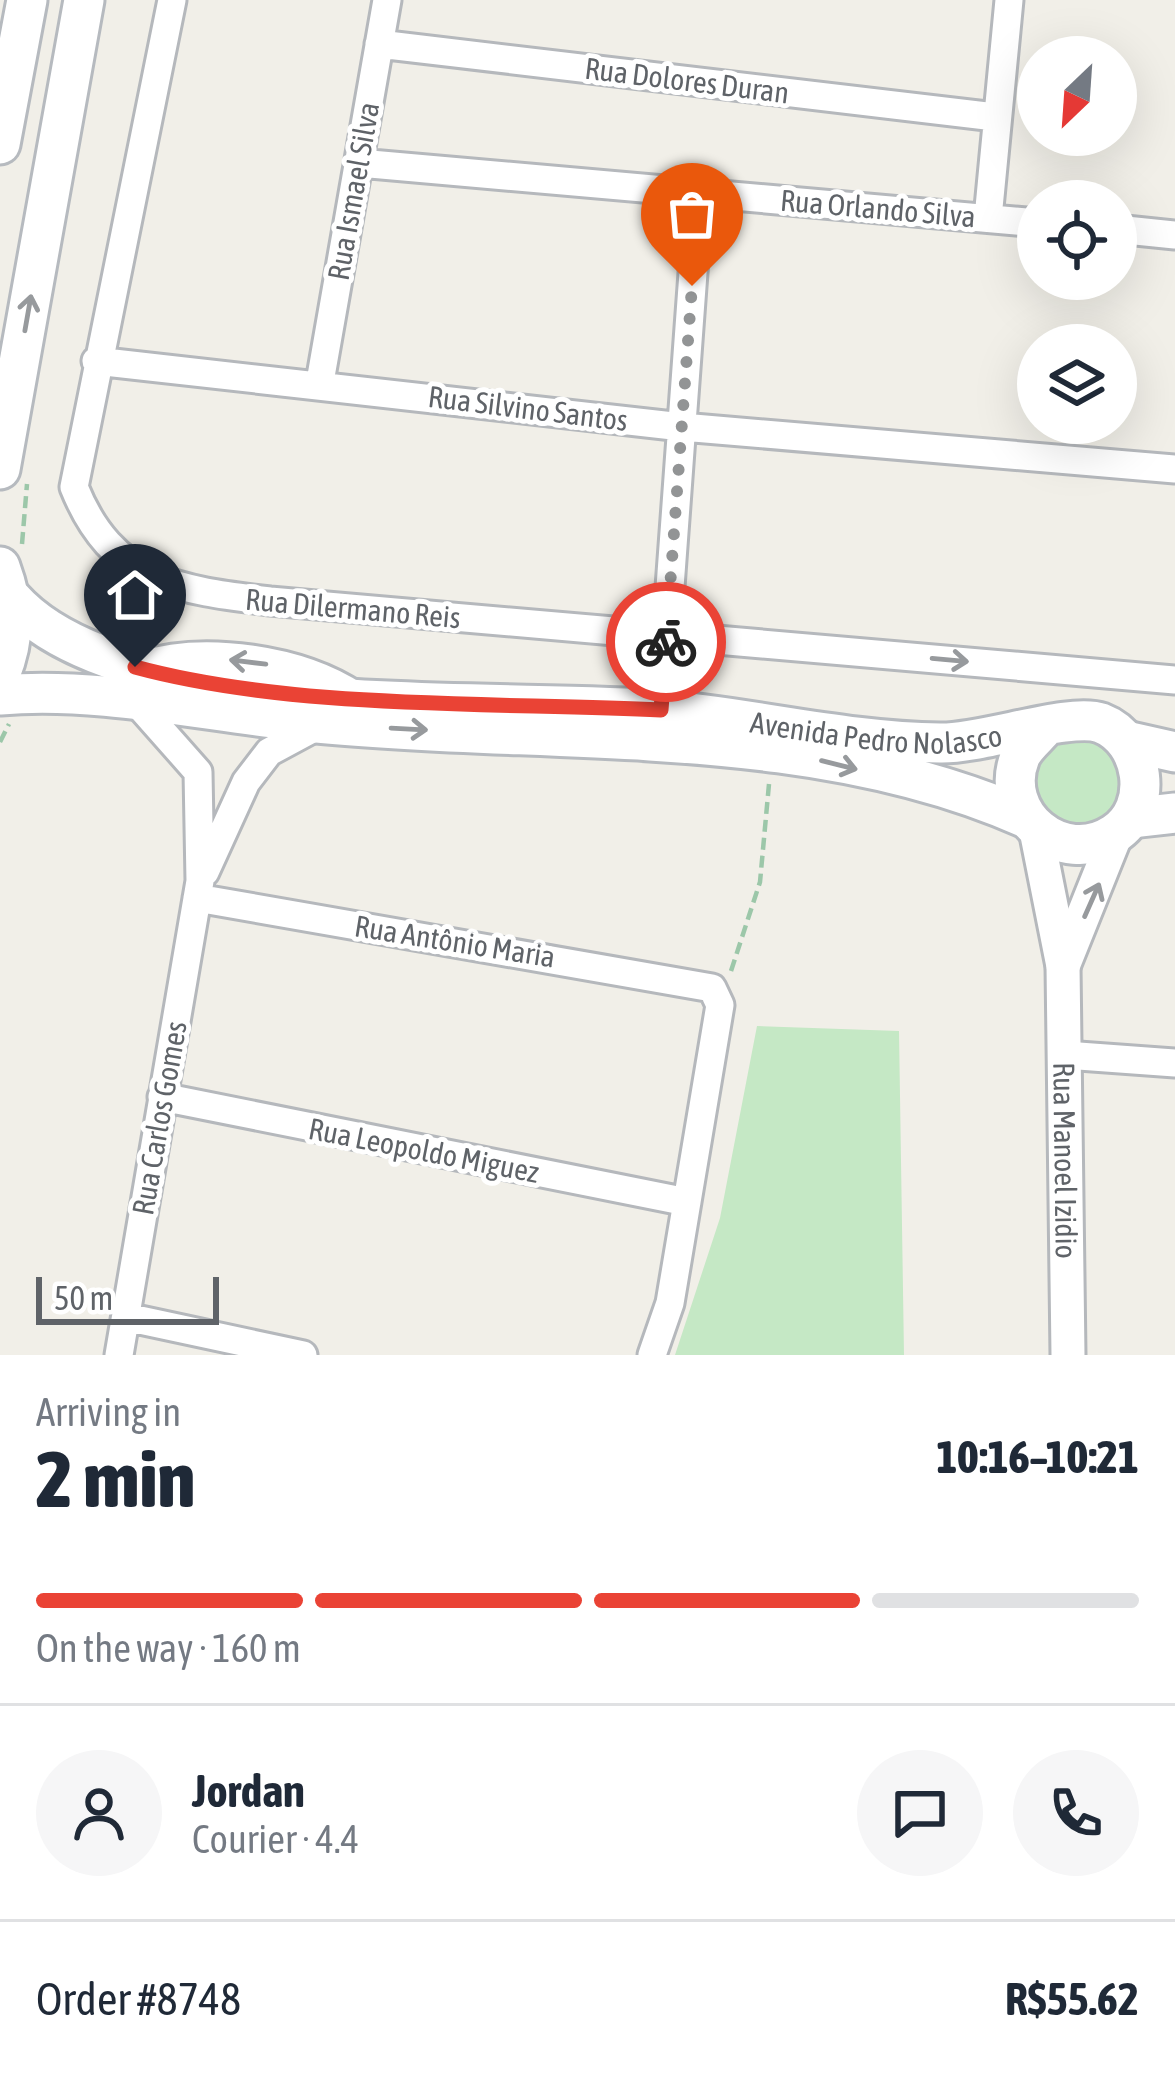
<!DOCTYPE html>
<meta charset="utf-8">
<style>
:root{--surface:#fff;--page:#f6f6f7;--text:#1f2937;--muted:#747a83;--line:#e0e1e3;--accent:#ea4335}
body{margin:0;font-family:"Asap Condensed",sans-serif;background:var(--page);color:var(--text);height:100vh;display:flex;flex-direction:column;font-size:45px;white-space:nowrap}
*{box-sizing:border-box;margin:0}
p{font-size:39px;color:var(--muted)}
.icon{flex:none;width:66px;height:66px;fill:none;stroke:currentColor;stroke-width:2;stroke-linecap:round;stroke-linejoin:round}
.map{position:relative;height:1355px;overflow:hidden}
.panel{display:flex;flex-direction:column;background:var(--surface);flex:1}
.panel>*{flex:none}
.needle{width:78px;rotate:205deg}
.fabs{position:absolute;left:1017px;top:36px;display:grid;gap:24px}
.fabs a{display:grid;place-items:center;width:120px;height:120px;border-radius:50%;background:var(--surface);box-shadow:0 12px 48px #0002;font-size:60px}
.scale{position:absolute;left:36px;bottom:30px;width:183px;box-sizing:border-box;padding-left:12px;border:6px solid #5f6368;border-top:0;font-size:33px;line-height:42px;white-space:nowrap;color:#5f6368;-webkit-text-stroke:9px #fff;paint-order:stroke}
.pin{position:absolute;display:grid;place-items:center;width:102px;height:102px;color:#fff;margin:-123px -51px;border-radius:50% 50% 50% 0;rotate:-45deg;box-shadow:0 0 12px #0007}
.pin .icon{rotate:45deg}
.courier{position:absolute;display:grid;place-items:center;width:120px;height:120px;margin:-60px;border:9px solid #ea4335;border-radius:50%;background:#fff;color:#222;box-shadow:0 3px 15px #0007}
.overview em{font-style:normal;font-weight:800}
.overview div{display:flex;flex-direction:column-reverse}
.overview{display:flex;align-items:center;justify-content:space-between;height:204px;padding:0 36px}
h1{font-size:78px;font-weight:800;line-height:90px}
.bar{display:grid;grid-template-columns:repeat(4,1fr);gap:18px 12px;align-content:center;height:144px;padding:0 36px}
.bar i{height:15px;border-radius:9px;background:var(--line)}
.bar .selected{background:var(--accent)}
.bar p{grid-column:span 4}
.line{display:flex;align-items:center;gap:30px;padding:0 36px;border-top:3px solid var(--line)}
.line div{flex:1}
.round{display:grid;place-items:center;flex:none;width:126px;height:126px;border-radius:63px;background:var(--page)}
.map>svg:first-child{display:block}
.green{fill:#c5e8c5}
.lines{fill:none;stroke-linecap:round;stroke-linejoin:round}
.minor-casing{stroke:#b5b8bc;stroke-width:33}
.tertiary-casing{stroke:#b5b8bc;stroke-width:39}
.secondary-casing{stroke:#b6babf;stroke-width:45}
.path{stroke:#9cc7a9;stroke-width:4.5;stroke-dasharray:12 6;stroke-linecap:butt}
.minor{stroke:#fff;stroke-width:27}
.tertiary{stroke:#fff;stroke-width:33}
.secondary{stroke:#fff;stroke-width:39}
.oneway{stroke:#979a9d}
.done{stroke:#929495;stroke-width:12;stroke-dasharray:0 21.6}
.route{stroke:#ea4335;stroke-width:15}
.labels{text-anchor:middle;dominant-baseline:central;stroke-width:10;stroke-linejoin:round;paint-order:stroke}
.street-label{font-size:30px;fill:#5f6368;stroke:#fff}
</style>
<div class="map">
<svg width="1175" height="1355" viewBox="0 0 1175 1355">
<rect width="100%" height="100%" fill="#f1efe8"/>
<!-- green -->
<path class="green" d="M1037 782a43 43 0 1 1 86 0a43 43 0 1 1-86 0Z
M 757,1026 L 899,1031 L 904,1355 L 675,1355 L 720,1218 Z"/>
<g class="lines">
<defs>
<path id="minor" d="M 172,0 L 74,487 C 112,582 178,590 270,601 L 1175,680
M 379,44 L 995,117
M 359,163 L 1038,223
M 988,218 L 1009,0
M 1116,229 L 1175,235
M 96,361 L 682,427 L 1175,469
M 320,382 L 387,0
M 142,665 C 205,645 301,659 356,696
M 661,710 L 699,191
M 205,872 L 246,782 L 269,752 L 321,724
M 197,898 L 712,988 L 720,1005 L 670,1303 L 652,1355
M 1065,1055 L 1175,1063
M 162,1097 L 687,1202
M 126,1317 L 303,1355
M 119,1355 L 200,881 L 198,772 L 137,703"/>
<g id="tertiary">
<path id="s1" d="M 1036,830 L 1063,966 L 1068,1355"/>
<path d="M 1063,966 L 1116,834"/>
</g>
<g id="secondary">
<path d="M 0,144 L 27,0"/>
<path d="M 0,469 L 84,0"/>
<path d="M 0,567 C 14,605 16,636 0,675"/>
<path id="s2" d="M 12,599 C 123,724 495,697 660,710 C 753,718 847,742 940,743 C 983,744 1070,712 1101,723 C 1145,740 1155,808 1114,834 C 1062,868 997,814 1020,757 C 1024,747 1036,737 1043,729"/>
<path d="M 0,695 C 104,686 214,714 317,723 C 550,746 808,721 1026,818"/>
<path d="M 1126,741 L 1175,752"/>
<path d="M 1131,818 L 1175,813"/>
</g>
</defs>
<!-- minor casing -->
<use href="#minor" class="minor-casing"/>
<!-- tertiary casing -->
<use href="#tertiary" class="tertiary-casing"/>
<!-- secondary casing -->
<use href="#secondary" class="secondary-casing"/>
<!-- path -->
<path class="path" d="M 22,544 L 27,484
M 0,742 L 9,724
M 731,971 L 760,882 L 769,784"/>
<!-- minor -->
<use href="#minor" class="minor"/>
<!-- tertiary -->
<use href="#tertiary" class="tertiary"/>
<!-- secondary -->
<use href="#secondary" class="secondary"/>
</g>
<!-- one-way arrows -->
<defs><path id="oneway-shaft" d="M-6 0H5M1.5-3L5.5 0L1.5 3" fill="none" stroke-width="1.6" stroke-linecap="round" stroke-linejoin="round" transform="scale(3)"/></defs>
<g class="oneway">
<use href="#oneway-shaft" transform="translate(28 313) rotate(-80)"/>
<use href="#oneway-shaft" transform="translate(950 660) rotate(5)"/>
<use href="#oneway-shaft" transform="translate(248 662) rotate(-173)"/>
<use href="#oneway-shaft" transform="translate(409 729) rotate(3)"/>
<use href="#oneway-shaft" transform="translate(839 765) rotate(14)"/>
<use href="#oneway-shaft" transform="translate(1092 900) rotate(-66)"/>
</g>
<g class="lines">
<!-- done -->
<path class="done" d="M 666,642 L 692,286"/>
<!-- route -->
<path class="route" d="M 135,667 C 294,710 494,702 661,710 L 666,642"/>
</g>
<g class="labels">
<!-- street labels -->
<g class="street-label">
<text transform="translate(687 80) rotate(7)">Rua Dolores Duran</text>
<text transform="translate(353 191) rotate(-80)">Rua Ismael Silva</text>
<text transform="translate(878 208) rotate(5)">Rua Orlando Silva</text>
<text transform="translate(528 408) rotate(7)">Rua Silvino Santos</text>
<text transform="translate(353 608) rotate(5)">Rua Dilermano Reis</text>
<text stroke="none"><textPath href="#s2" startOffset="888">Avenida Pedro Nolasco</textPath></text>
<text transform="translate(455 941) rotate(9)">Rua Antônio Maria</text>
<text transform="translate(159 1118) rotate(-80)">Rua Carlos Gomes</text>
<text transform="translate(424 1150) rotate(11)">Rua Leopoldo Miguez</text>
<text stroke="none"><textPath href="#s1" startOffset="333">Rua Manoel Izidio</textPath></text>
</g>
</g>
</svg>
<div class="fabs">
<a><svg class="needle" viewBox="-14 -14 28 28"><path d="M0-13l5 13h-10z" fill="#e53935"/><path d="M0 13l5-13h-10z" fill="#747a83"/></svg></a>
<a><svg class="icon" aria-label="locate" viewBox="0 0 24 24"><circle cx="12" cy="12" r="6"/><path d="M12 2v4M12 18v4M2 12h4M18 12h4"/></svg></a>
<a><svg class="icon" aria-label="layers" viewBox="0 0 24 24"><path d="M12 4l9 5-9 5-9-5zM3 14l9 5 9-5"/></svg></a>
</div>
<div class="scale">50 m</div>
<div class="pin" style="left:692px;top:286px;background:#ea580c"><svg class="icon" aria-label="bag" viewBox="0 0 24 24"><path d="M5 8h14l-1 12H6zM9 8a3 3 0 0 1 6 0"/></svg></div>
<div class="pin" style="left:135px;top:667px;background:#1f2937"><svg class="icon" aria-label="home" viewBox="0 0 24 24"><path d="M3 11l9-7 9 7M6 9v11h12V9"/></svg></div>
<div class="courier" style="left:666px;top:642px"><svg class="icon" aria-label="bike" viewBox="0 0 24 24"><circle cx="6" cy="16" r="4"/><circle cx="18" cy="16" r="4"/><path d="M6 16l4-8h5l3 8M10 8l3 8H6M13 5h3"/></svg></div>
</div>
<section class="panel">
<div class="overview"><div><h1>2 min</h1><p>Arriving in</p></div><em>10:16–10:21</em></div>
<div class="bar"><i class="selected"></i><i class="selected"></i><i class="selected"></i><i></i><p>On the way · 160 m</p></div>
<div class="line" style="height:216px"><a class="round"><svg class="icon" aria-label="person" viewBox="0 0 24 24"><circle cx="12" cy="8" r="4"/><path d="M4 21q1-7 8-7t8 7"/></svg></a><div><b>Jordan</b><p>Courier · 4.4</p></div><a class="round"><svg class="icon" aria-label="chat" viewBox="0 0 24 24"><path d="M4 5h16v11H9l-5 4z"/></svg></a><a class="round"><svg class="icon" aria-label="phone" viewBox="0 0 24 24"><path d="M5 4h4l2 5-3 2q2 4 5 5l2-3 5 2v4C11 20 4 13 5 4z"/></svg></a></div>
<div class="line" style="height:156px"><div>Order #8748</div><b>R$55.62</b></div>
</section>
